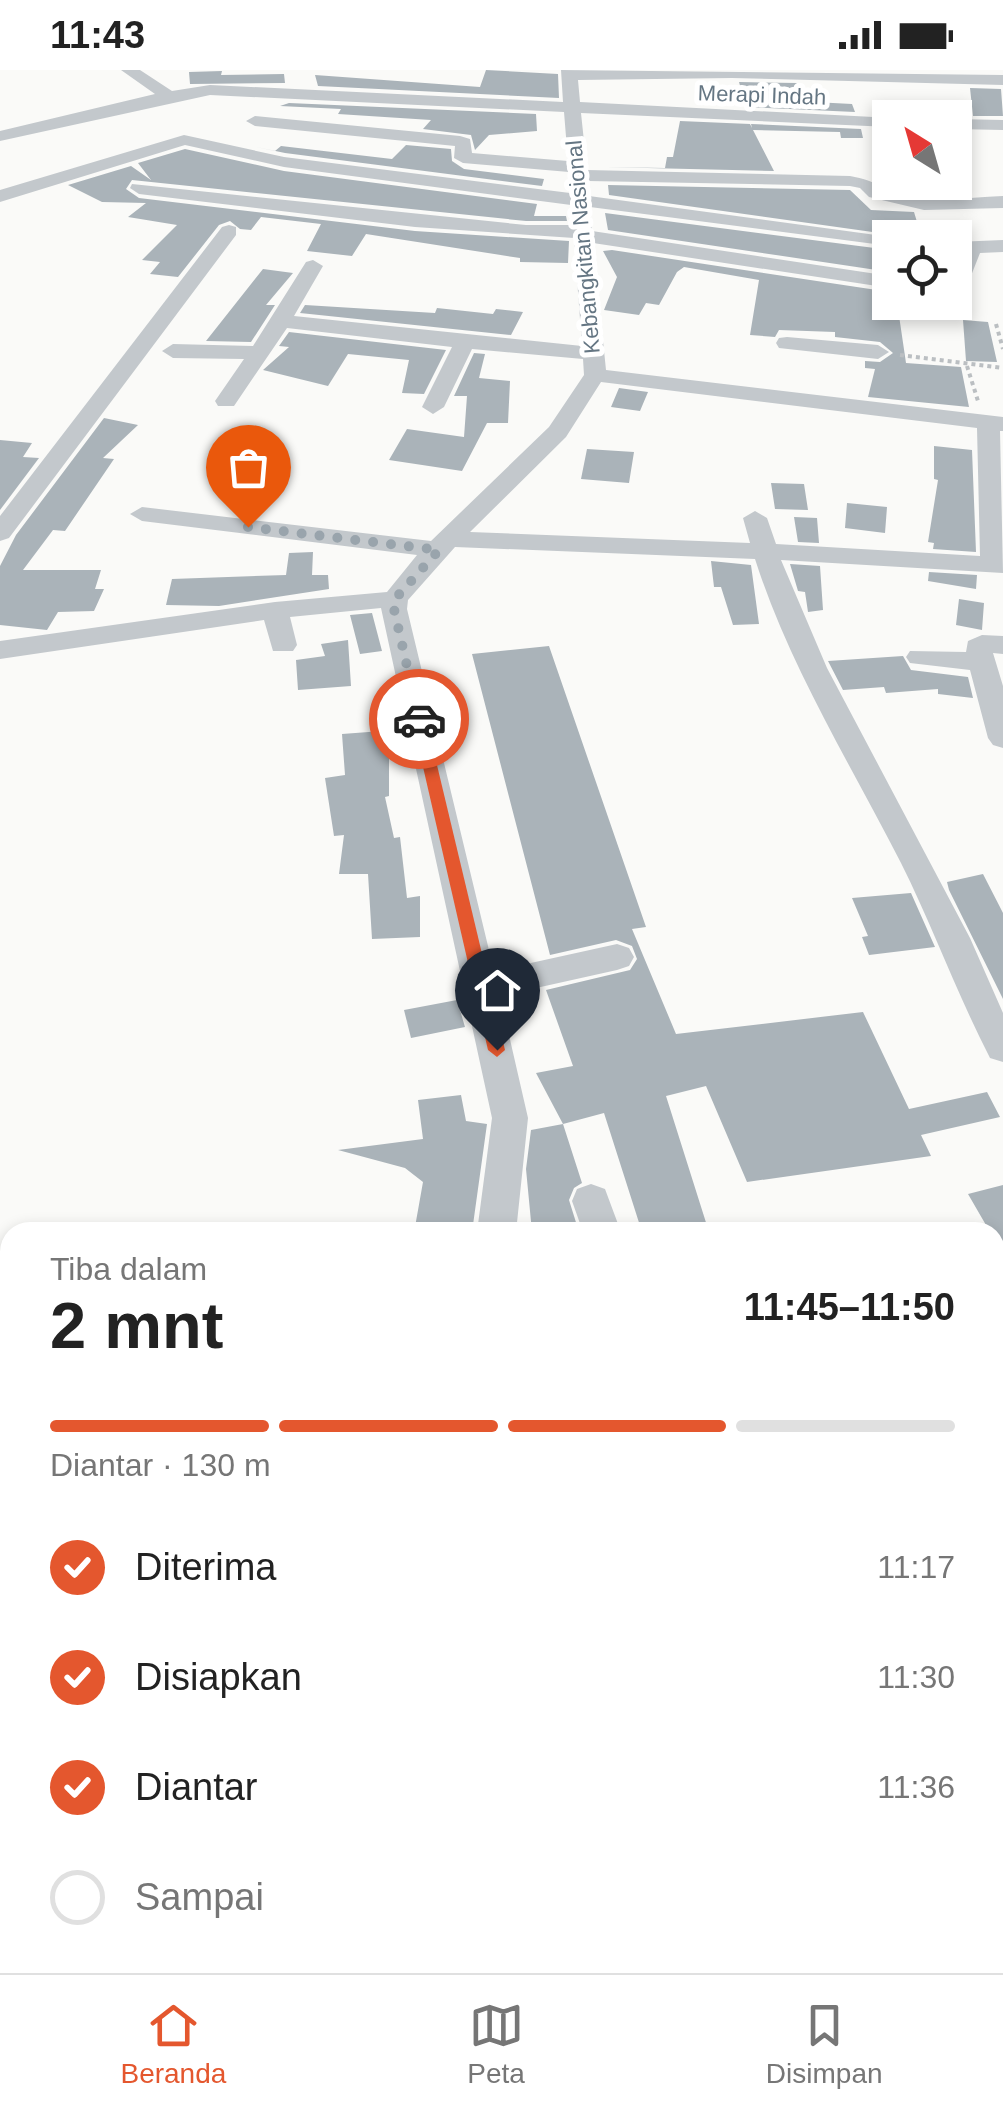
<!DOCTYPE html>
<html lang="id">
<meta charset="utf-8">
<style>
:root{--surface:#fff;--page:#f6f6f6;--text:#222;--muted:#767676;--line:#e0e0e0;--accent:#e4572e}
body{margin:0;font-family:Arial,sans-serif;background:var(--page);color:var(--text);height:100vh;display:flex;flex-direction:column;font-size:38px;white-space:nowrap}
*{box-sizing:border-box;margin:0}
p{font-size:32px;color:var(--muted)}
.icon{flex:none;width:55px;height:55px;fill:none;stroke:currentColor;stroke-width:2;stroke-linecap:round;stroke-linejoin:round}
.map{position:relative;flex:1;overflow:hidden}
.details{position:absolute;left:0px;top:1152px;width:1005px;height:752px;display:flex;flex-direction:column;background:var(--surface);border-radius:30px 30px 0 0;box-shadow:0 5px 15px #0003}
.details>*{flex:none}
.needle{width:65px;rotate:323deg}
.controls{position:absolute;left:872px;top:30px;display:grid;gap:20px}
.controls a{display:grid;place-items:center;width:100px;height:100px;border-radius:0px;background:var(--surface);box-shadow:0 5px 15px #0003;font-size:50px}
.pin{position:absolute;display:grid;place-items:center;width:85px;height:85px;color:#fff;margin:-102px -42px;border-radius:50% 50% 50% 0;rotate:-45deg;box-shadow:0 0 10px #0007}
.pin .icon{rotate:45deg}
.courier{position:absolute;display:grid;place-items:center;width:100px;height:100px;margin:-50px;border:8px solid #e4572e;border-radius:50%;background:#fff;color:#222;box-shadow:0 2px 12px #0007}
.headline em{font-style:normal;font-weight:700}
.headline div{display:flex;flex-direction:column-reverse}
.headline{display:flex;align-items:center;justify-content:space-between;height:170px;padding:0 50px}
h1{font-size:65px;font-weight:700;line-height:75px}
.bar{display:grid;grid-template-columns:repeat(4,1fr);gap:15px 10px;align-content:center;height:120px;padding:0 50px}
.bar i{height:12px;border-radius:8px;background:var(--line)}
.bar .on{background:var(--accent)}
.bar p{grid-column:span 4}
ol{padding:0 50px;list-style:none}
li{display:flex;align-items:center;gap:30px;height:110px}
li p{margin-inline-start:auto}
li .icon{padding:10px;border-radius:50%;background:var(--accent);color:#fff;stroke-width:4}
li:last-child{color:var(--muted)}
li i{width:55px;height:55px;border:5px solid var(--line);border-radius:50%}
.status{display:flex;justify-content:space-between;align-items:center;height:70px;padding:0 50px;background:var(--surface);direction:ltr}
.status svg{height:28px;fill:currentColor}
.tabs{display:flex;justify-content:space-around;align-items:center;height:140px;border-top:2px solid var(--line);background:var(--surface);font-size:28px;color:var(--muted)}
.tabs a{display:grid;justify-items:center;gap:5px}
.tabs .on{color:var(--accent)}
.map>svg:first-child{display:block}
.water{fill:#bbc7cb}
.building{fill:#aab3b9}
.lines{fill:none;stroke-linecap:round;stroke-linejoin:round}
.highway-casing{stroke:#b4b9bd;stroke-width:5}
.path{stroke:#bbbfc2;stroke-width:4;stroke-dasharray:4 4;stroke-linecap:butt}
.minor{fill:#c3c8cc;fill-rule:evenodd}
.highway{fill:#fff;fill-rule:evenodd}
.route{fill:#e4572e}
.done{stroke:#99a4ac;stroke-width:10;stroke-dasharray:0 18}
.labels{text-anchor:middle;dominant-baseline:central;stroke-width:10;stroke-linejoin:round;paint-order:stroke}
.far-street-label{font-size:22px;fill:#657683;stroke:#fff}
</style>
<div class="status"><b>11:43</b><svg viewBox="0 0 49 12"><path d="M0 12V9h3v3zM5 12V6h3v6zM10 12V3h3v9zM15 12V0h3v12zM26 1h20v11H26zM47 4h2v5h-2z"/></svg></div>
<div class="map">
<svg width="1003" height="1903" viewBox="0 0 1003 1903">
<rect width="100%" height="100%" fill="#fafaf8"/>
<!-- water -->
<path class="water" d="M 1003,1626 L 1003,1903 L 125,1903 L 150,1895 L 995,1895 L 995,1629 Z"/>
<!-- building -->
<path class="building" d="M 486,0 L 558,4 L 559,28 L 318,16 L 315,5 L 480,17 Z
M 222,1 L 221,5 L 284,4 L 285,13 L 190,14 L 189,2 Z
M 739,12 L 797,13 L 795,31 L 852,34 L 855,42 L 746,37 Z
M 970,18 L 1001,19 L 1003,46 L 973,46 Z
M 289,33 L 536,44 L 537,61 L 489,65 L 475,80 L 471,65 L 423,59 L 431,50 L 338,44 L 341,39 L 280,36 Z
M 680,51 L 750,54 L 752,58 L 751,54 L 861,59 L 863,68 L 841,68 L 840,62 L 753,60 L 774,101 L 605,97 L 665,98 L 667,87 L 673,87 Z
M 218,69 L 275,81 L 281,76 L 392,89 L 406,75 L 451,79 L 452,91 L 464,99 L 544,109 L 542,116 L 285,83 Z
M 185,79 L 284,101 L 537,134 L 534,146 L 566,146 L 567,151 L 526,151 L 132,110 L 126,119 L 139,128 L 415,161 L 569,171 L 568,193 L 520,192 L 520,188 L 366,164 L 352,186 L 307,181 L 321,154 L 261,147 L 251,160 L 240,159 L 230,151 L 219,155 L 178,207 L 150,204 L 160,192 L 142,190 L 177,155 L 128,147 L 146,133 L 102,132 L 68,115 L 131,96 L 151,110 L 138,93 Z
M 608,115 L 850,120 L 871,140 L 914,142 L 921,165 L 901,166 L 609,125 Z
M 605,143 L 890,180 L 890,202 L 608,160 Z
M 612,180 L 890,222 L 890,232 L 897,232 L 906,293 L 961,297 L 969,337 L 868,327 L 875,299 L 865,298 L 865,291 L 880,292 L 893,283 L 880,272 L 835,267 L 835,262 L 779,260 L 775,267 L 750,265 L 759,210 L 684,197 L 677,202 L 659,235 L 646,233 L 639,245 L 604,240 L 617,207 L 603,181 Z
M 263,199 L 293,203 L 266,235 L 275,235 L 251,272 L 206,271 Z
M 305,235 L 435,243 L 437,238 L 493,244 L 496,239 L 523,242 L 511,265 L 300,243 Z
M 963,250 L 988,252 L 997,292 L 966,291 Z
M 289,262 L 446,280 L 424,324 L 402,323 L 409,290 L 348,284 L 328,316 L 263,300 L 289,277 L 279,276 Z
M 474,283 L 485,284 L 479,308 L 510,311 L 508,353 L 487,353 L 462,401 L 389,390 L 407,359 L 464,367 L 467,326 L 454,326 Z
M 619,318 L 648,322 L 640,341 L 611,337 Z
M 104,348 L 138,355 L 103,388 L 114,389 L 65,461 L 53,460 L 23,500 L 101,500 L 95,519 L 104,519 L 94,541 L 58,542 L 47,560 L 0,555 L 0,496 L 16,465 Z
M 0,370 L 32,373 L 23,387 L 39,388 L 0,440 Z
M 934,376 L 972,380 L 976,482 L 933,479 L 934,473 L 928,472 L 938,410 L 934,409 Z
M 587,379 L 634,382 L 629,413 L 581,409 Z
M 771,413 L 804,414 L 808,440 L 775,439 Z
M 847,433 L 887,437 L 885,463 L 845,458 Z
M 794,447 L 817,448 L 819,473 L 798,472 Z
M 313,482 L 312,505 L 328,505 L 329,519 L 219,536 L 166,535 L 172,509 L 286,505 L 289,483 Z
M 711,491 L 751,495 L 759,554 L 733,555 L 721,517 L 714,517 Z
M 790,494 L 820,496 L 823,540 L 808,542 L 805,522 L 798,521 Z
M 929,502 L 977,505 L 976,519 L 928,511 Z
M 959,529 L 984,533 L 982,560 L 956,555 Z
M 372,543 L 382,581 L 360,584 L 350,545 Z
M 348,570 L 351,616 L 298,620 L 296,590 L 325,586 L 321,574 Z
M 549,576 L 646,857 L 632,859 L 676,964 L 863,942 L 909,1039 L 987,1022 L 1000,1047 L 921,1065 L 931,1086 L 747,1112 L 706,1016 L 666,1026 L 709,1162 L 642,1162 L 604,1043 L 563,1054 L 536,1003 L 573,996 L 546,920 L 630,900 L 637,889 L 632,876 L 616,870 L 550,885 L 472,584 Z
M 903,586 L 911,600 L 968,607 L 973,628 L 938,624 L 938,619 L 886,623 L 884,617 L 843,620 L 828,591 Z
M 382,661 L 384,677 L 389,677 L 389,726 L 385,727 L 394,768 L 400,767 L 407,828 L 420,826 L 420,867 L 372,869 L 368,804 L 339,804 L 344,765 L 334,766 L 325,708 L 345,705 L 342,664 Z
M 983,804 L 1003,843 L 1003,929 L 949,820 L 947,812 Z
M 911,823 L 935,877 L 869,885 L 862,867 L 868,866 L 852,828 Z
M 457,930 L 465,957 L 411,968 L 404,940 Z
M 461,1025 L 466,1051 L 487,1054 L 472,1162 L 415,1157 L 423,1112 L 405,1098 L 338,1080 L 423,1069 L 418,1030 Z
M 563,1054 L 582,1113 L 574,1118 L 569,1130 L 579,1162 L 532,1162 L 526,1099 L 531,1060 Z
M 1003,1115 L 1003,1185 L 995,1162 L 990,1162 L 968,1124 Z"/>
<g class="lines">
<defs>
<path id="highway" d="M 1003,1245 L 1003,1302 L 995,1305 L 995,1249 Z
M 10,1559 L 10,1627 L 0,1630 L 0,1562 Z"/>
</defs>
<!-- highway casing -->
<use href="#highway" class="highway-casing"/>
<!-- path -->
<path class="path" d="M 996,254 L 1003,279
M 900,285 L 1003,298
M 967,296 L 978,331"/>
<!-- minor -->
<path class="minor" d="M 121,0 L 140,0 L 172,21 L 210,15 L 563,32 L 561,0 L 1003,5 L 1003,15 L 732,8 L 578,10 L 580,32 L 893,48 L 890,57 L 581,43 L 587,100 L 850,106 C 876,110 896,126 924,128 C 950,131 977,127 1003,126 L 1003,138 L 924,140 L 869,127 L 860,118 L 850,116 L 588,111 L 589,126 L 898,168 L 890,168 L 890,176 L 590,137 L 592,161 L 890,206 L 890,218 L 593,173 L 606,300 L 1003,347 L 1003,361 L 1000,361 L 1003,503 L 781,490 L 827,598 L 970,868 L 1003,943 L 1003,992 L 990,988 C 957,924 933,857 901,793 C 850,693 789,596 755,489 L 455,477 L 408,530 L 407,539 L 494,901 L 617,874 L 629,878 L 634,887 L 629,896 L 617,900 L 500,926 L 528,1048 L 516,1162 L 477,1162 L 492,1048 L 381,538 L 290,547 L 297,575 L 293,581 L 273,581 L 264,550 L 0,589 L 0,571 L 275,532 L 387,522 L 417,485 L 142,451 L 130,444 L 142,437 L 431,471 L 549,357 L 584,305 L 583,289 L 472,279 L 444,337 L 433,344 L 422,337 L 452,277 L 287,258 L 234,336 L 218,336 L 215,331 L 244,289 L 173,288 L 162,281 L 173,274 L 253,276 L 306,192 L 313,190 L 323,196 L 294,246 L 582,276 L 574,168 L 415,157 L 139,124 L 130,118 L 132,114 L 526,155 L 573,155 L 571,135 L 284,97 L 185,75 L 0,132 L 0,120 L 184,65 L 284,87 L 570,123 L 569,102 L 463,93 L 454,88 L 455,76 L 255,56 L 246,51 L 255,46 L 460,66 L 470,69 L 472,83 L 568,91 L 564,42 L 210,25 L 0,71 L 0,61 L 155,24 ZM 601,312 L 977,358 L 980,486 L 776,474 L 767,448 L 755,441 L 743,448 L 750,473 L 470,462 L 566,367 Z
M 955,49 L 1003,50 L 1003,60 L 955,59 Z
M 229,155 L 236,157 L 236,165 L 9,468 L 0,471 L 0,446 L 222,157 Z
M 1003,170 L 1003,182 L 980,183 L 965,221 L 955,227 L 955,195 L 960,184 L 955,184 L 955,172 Z
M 787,267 L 878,275 L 889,282 L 878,289 L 779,278 L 776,273 L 779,268 Z
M 982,565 L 1003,566 L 1003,584 L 993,583 L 1003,616 L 1003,678 L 993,675 L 988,668 L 970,600 L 910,593 L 906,587 L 910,581 L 966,582 L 968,571 Z
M 591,1114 L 605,1119 L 621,1162 L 583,1162 L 572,1131 L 577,1119 Z"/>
<!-- highway -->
<use href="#highway" class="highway"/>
</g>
<!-- route -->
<path class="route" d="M 419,645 L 426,649 L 505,980 L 497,987 L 488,980 L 412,649 Z"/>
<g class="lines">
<!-- done -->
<path class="done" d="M 248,457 L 439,480 L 395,529 L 394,539 L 419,649"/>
</g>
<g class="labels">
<!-- far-street labels -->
<g class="far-street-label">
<text transform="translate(762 25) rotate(2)">Merapi Indah</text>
<text transform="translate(583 177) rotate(-95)">Kebangkitan Nasional</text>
</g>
</g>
</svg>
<div class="controls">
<a><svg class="needle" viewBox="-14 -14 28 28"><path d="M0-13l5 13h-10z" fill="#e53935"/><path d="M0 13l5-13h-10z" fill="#767676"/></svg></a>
<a><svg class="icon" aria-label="locate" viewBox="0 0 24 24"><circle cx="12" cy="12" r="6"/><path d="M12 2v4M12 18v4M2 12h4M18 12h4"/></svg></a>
</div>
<div class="pin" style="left:248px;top:457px;background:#ea580c"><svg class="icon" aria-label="bag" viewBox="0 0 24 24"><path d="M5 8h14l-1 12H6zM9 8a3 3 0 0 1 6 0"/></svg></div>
<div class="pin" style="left:497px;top:980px;background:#1f2937"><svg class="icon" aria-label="home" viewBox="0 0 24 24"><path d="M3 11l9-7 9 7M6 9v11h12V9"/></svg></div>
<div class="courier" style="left:419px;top:649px"><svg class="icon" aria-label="car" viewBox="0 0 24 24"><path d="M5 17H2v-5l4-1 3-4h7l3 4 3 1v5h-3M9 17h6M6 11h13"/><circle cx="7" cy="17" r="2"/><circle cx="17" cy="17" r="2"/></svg></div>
<section class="details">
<div class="headline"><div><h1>2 mnt</h1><p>Tiba dalam</p></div><em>11:45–11:50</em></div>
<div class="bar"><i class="on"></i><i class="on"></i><i class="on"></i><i></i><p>Diantar · 130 m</p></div>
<ol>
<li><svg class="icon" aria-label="check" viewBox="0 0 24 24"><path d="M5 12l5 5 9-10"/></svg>Diterima<p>11:17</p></li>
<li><svg class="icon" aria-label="check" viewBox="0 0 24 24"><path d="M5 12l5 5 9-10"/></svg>Disiapkan<p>11:30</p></li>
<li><svg class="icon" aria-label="check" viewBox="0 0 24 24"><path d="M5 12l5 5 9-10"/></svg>Diantar<p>11:36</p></li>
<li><i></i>Sampai</li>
</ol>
</section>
</div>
<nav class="tabs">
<a class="on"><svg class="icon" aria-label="home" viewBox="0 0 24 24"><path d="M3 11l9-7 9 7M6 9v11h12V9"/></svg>Beranda</a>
<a><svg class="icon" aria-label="map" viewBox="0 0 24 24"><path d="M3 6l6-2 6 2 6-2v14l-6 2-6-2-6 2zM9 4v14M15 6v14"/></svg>Peta</a>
<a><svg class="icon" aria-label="saved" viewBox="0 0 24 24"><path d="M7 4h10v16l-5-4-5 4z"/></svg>Disimpan</a>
</nav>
